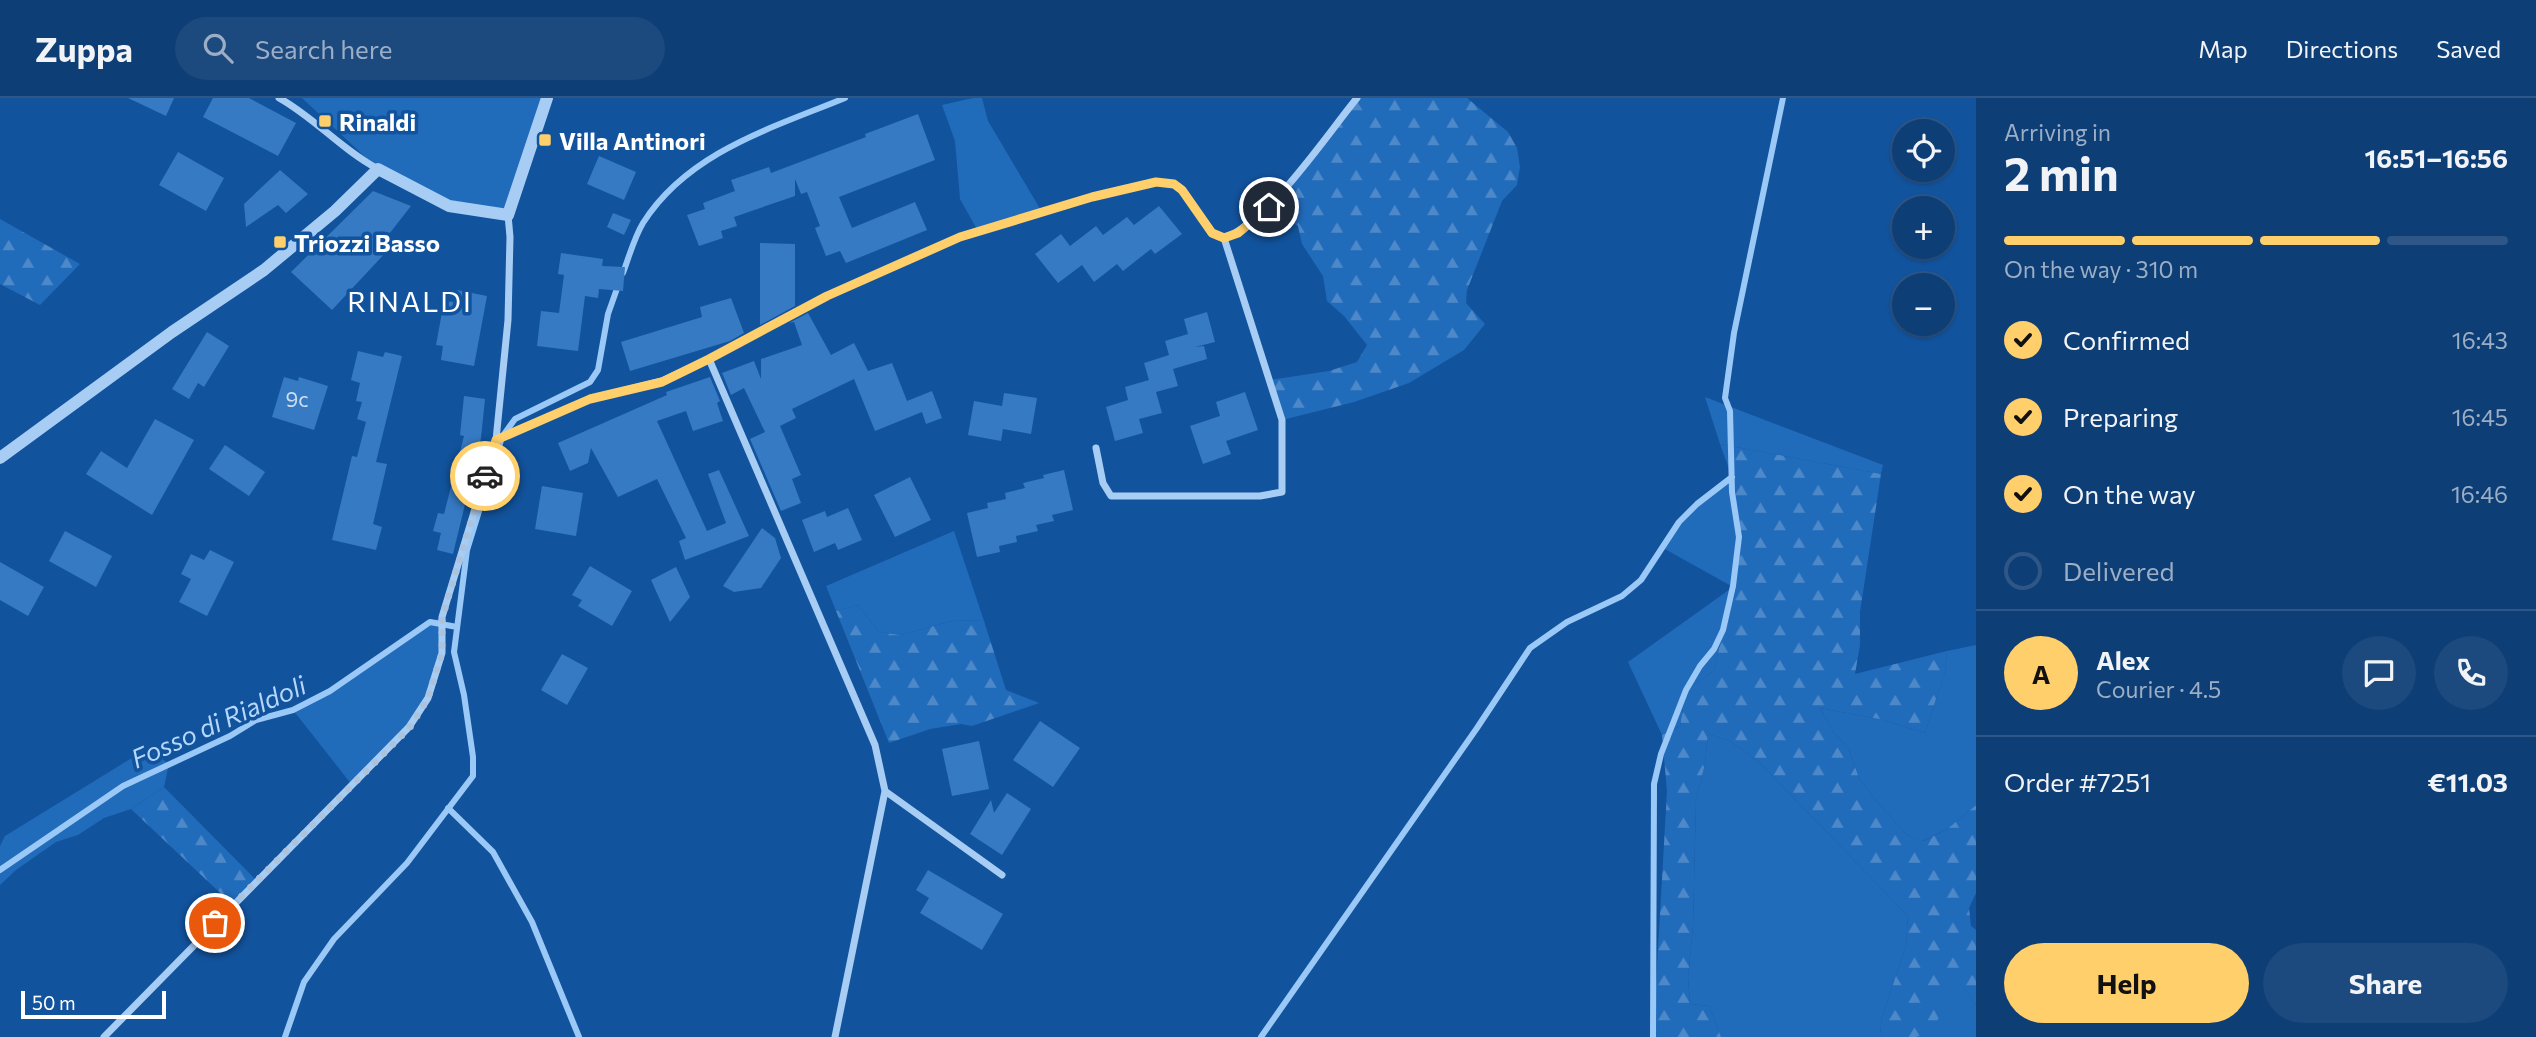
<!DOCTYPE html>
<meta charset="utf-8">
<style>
:root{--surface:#0e3e76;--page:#1c497e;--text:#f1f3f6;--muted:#9baec5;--line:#2e5788;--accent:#ffcf6b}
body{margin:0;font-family:Commissioner,sans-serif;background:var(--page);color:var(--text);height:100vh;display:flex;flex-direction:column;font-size:26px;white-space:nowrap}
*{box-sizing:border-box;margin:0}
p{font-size:23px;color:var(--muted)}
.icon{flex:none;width:38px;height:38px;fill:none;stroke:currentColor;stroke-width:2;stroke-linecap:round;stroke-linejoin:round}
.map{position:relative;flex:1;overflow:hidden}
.drawer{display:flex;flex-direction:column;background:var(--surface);width:560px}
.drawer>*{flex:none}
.tools{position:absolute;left:1892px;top:21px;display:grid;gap:14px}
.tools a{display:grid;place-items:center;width:63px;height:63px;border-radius:50%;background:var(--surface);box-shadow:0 2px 5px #0004,0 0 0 2px var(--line);font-size:35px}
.scale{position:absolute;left:21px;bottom:18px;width:145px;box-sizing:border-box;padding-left:7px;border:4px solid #fff;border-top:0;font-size:19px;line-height:24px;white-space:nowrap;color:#fff;-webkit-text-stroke:5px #12539d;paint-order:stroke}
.pin{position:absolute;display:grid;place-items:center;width:60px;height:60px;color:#fff;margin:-30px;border:4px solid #fff;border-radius:50%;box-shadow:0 2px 7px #0007}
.courier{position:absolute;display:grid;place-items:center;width:70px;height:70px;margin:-35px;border:5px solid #ffcf6b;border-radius:50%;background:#fff;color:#222;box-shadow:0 2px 9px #0007}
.head em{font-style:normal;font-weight:700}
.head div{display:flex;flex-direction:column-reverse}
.head{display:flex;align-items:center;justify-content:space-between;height:119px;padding:0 28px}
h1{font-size:46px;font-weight:700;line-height:52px}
.bar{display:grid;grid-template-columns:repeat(4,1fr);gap:10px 7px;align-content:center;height:84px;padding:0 28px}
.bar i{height:9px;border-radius:5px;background:var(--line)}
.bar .selected{background:var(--accent)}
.bar p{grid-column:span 4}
.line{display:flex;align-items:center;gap:18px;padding:0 28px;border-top:2px solid var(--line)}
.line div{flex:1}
.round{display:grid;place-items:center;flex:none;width:74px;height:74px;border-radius:37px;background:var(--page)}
ol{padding:0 28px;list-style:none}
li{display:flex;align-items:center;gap:21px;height:77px}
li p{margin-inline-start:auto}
li .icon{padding:7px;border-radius:50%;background:var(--accent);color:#111;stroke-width:4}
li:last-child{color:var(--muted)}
li i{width:38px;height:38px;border:4px solid var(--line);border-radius:50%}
.cta{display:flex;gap:14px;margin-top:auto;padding:14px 28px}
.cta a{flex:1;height:80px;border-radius:42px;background:var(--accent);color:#111;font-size:28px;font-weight:700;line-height:80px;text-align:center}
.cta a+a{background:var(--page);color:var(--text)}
header{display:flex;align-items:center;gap:42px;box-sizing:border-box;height:98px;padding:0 35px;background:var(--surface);border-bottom:2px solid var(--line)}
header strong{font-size:33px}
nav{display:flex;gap:38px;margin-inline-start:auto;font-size:24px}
.search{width:490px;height:63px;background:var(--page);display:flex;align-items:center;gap:18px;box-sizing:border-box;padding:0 24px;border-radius:38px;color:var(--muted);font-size:26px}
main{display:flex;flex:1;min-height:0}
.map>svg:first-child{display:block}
.green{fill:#216bbb}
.forest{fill:url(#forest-firs)}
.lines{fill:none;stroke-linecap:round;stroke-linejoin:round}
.stream{stroke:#9ac8f7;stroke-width:6}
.building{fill:#367ac3}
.minor{stroke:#a8cdf4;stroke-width:7}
.tertiary{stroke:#a8cdf4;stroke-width:12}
.done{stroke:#acc3dd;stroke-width:7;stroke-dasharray:0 12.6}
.route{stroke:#ffcf6b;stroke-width:9}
.poi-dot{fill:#ffcf6b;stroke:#12539d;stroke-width:2.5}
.labels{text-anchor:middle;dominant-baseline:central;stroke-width:7;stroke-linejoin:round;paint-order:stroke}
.number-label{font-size:21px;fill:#cddef0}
.poi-label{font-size:24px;font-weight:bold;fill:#fff;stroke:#12539d;text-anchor:start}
.water-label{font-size:26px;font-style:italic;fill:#b5d7fb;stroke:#12539d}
.quarter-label{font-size:28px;letter-spacing:2px;fill:#fff;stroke:#12539d}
</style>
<header>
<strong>Zuppa</strong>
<div class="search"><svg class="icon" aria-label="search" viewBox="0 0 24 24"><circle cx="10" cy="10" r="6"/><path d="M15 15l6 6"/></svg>Search here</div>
<nav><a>Map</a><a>Directions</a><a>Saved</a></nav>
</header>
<main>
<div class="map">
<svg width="1976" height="939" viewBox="0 0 1976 939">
<defs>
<pattern id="forest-firs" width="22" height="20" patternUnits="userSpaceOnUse" patternTransform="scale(1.75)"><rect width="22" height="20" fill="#216bbb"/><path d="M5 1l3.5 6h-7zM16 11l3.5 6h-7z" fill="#4d89c9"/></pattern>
</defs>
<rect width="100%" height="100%" fill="#12539d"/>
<!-- green -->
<path class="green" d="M 302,0 L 547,0 L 508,117 L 449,108 L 378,71 Z
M 973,0 L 982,0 L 988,23 L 1042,114 L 978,133 L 960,101 L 955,43 L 942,7 Z
M 1705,299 L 1883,367 L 1881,376 L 1720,346 Z
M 1732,379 L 1739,439 L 1733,488 L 1714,573 L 1686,592 L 1680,628 L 1662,637 L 1628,564 L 1733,489 L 1663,450 C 1683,419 1703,402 1732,379 Z
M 954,433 L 984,523 L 956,522 L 900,537 L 879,534 L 858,507 L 836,513 L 826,488 Z
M 442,519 L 442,555 L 428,600 L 409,629 L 352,687 L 293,612 L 352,579 L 430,524 Z
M 1976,547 L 1976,707 L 1946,732 L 1922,743 L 1907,737 L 1876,703 L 1859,680 L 1848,649 L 1834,635 L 1820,610 L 1879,621 L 1925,635 L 1945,573 L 1947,553 Z
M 1708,636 L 1730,643 L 1759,664 L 1908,818 L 1906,848 L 1882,919 L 1880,936 L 1883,939 L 1721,939 L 1709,908 L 1690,906 L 1688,880 L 1693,828 L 1696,701 L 1705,666 Z
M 148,650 L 169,666 L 164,689 L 131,711 L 104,720 L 78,737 L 56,744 L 16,772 L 0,787 L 0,748 L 5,738 Z
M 1952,874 L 1976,907 L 1976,939 L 1916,939 L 1919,938 Z"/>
<!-- forest -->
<path class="forest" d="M 1357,0 L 1467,0 L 1508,34 L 1517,50 L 1520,69 L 1517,87 L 1502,103 L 1467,192 L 1466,205 L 1485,226 L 1464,252 L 1409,285 L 1354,304 L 1282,322 L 1270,282 L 1329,273 L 1357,264 L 1367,247 L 1344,218 L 1327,203 L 1323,178 L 1302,146 L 1298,128 L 1269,109 Z
M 0,121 L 80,166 L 40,207 L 0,186 Z
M 1720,346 L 1881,376 L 1860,514 L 1860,547 L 1855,576 L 1947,553 L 1945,573 L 1925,635 L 1879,621 L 1820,610 L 1834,635 L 1848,649 L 1859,680 L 1876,703 L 1907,737 L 1923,743 L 1946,732 L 1976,707 L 1976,795 L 1969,810 L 1971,828 L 1976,832 L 1976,907 L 1952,875 C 1947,896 1943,932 1916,939 C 1907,939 1893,939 1883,939 L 1880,936 L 1882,919 L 1906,848 L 1908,818 L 1759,664 L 1730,643 L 1708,636 L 1705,666 L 1696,701 L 1693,828 L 1688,880 L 1690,906 L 1709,908 L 1721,939 L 1653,939 L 1667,693 L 1662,637 L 1680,628 L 1686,592 L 1714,573 L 1733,488 L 1739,439 L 1732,379 Z
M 858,507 L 879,534 L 900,537 L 956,522 L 984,523 L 1006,592 L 1039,605 L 972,628 L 961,626 L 930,631 L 889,645 L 836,513 Z
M 164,689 L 257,783 L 233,807 L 131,711 Z"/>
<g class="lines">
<!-- stream -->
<path class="stream" d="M 623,175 C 629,159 634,140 643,125 C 688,54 772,30 845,0
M 448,710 L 493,754 L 532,824 L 579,939
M 0,772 L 123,688 L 230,638 L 256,622 L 293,612 L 330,593 L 430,524 L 457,529
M 285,939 L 304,884 L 334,841 L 407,765 L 473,678 L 473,659 L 464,597 L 454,554 L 467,452 L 502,339 L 515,321 L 590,284 L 598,272 L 608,216 L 619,185
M 1261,939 L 1477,630 L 1530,550 L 1567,524 L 1622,498 L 1641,482 L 1679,424 L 1697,406 L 1732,379
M 1653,939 L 1654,686 L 1661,656 L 1686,592 L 1700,568 L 1714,551 L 1723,532 L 1733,488 L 1739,439 L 1732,394 L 1730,313 L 1725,300 L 1734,235 L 1783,0"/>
</g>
<!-- building -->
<path class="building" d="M 128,0 L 174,0 L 166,18 Z
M 213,0 L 249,0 L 296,25 L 278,58 L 203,19 Z
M 918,16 L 935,62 L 839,99 L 852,130 L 915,104 L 927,132 L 846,165 L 840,153 L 826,158 L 815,130 L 820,128 L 807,94 L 801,96 L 795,81 L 795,98 L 734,119 L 737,128 L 721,133 L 723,140 L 699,148 L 687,117 L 705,111 L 703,105 L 735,93 L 731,82 L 769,69 L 771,75 L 866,39 L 865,36 Z
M 178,54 L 224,80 L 206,113 L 159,87 Z
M 599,58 L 636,74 L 624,102 L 587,86 Z
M 280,72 L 308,96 L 286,115 L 278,107 L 246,129 L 244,106 Z
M 373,93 L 411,108 L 382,145 L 389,151 L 332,212 L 291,174 Z
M 1159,108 L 1182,136 L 1155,156 L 1151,151 L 1123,173 L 1117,166 L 1094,184 L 1082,167 L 1058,185 L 1035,156 L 1061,136 L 1070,148 L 1096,128 L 1103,137 L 1127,119 L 1134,127 Z
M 613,115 L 631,122 L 624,137 L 607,129 Z
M 760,145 L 795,146 L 795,208 L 760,227 Z
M 561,155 L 603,161 L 602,168 L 625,169 L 623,193 L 599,191 L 598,200 L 585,198 L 578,253 L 537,248 L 541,213 L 559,215 L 564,177 L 558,176 Z
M 457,192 L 487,198 L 474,268 L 441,262 L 443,248 L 436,247 L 444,203 L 454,204 Z
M 731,200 L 744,235 L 730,243 L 630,273 L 621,244 L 702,219 L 700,209 Z
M 1207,214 L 1215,244 L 1195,249 L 1204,248 L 1207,261 L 1173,271 L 1178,288 L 1156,294 L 1162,315 L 1139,321 L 1143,335 L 1115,343 L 1106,309 L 1128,302 L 1125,289 L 1149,282 L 1144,265 L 1169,257 L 1165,243 L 1188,236 L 1184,221 Z
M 808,215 L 831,257 L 854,245 L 868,273 L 892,265 L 907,303 L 932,293 L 942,320 L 926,326 L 922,314 L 875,333 L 854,281 L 792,311 L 796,320 L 780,328 L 801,377 L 792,381 L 801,405 L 781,413 L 750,341 L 765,334 L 744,290 L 731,297 L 722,275 L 754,263 L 761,281 L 761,261 L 802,247 L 794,224 L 789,225 Z
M 207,234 L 229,248 L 204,289 L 198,285 L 189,301 L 172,291 Z
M 358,253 L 383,259 L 385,254 L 402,258 L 376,364 L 387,366 L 373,426 L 382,429 L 376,452 L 332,442 L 352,358 L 357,359 L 366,324 L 357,321 L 362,304 L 356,303 L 360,285 L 351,282 Z
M 284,279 L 298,283 L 299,279 L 328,288 L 314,332 L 272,319 Z
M 710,279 L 720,303 L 717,305 L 723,323 L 693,333 L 686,313 L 657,323 L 707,433 L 726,425 L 708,376 L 719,372 L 749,438 L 685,462 L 679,443 L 686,440 L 657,381 L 618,399 L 591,350 L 588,365 L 570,373 L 558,345 L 667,297 L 666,294 Z
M 1245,294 L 1258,332 L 1226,343 L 1231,356 L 1203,366 L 1190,328 L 1220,318 L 1216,304 Z
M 1004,295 L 1037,300 L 1031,336 L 1003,331 L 1001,343 L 968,337 L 974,303 L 1002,308 Z
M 464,298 L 485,301 L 481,340 L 453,456 L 437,452 L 441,435 L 433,433 L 438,415 L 444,416 L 464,338 L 460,337 Z
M 155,321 L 194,342 L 152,417 L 86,376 L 101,353 L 127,370 Z
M 225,347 L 265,374 L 249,398 L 209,371 Z
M 1064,372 L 1073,412 L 1052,417 L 1054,423 L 1036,427 L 1038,433 L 1016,438 L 1017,444 L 999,448 L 1000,454 L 977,459 L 967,415 L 988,410 L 987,405 L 1006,401 L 1005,395 L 1025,390 L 1023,385 L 1044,380 L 1043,377 Z
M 910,379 L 931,422 L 895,439 L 874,397 Z
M 542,388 L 583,395 L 576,438 L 535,431 Z
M 848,410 L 862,442 L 838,452 L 835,445 L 814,454 L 802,422 L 825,413 L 827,419 Z
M 762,430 L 775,440 L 781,460 L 761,490 L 734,494 L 723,488 Z
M 65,433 L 112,458 L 96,489 L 49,463 Z
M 210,452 L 234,464 L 207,518 L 179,504 L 191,481 L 181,476 L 191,456 L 204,462 Z
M 0,464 L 44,489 L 28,518 L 0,502 Z
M 590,468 L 632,493 L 612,528 L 578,508 L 582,502 L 572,497 Z
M 676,469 L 690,499 L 670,524 L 651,482 Z
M 562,556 L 588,570 L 567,607 L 541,592 Z
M 1040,623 L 1080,650 L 1053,689 L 1013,662 Z
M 979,643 L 989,691 L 952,698 L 942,651 Z
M 1007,695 L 1031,711 L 1002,757 L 970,736 L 991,702 L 994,715 Z
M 928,772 L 1003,816 L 982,852 L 920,815 L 929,800 L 916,792 Z"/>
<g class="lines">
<!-- minor -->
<path class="minor" d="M 279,0 C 315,20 342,52 378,71
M 709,261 L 875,647 L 885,693 L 835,939
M 496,342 L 590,301 L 662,283 L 709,261 L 827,198 L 960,139 L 1092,99 L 1156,84 L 1174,86 L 1182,92 L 1212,135 L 1224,140 C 1269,124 1325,39 1357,0
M 1096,350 L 1103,385 L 1111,398 L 1260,398 L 1282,394 L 1282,322 L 1224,140
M 885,693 L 1002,777
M 104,939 L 409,629 L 428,600 L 442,555 L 442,519 L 496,342 L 508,222 L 510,139 L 508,117"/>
<!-- tertiary -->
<path class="tertiary" d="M 0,360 L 172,234 L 264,172 L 335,113 L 378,71 L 449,108 L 508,117 L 547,0"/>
</g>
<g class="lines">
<!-- done -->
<path class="done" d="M 215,825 L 410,629 L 428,600 L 442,555 L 442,520 L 485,378"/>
<!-- route -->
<path class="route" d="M 485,378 L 496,342 L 590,301 L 662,284 L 709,261 L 827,198 L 960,139 L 1092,99 L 1156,84 L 1174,86 L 1182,92 L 1212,135 L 1224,140 L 1238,135 L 1269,109"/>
</g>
<!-- markers -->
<g class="poi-dot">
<rect x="318" y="16" width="14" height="14" rx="3.5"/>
<rect x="538" y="35" width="14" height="14" rx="3.5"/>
<rect x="273" y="137" width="14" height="14" rx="3.5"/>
</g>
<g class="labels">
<!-- number labels -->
<g class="number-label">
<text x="297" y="300">9c</text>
</g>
<!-- poi labels -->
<g class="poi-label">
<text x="339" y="23">Rinaldi</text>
<text x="559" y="42">Villa Antinori</text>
<text x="294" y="144">Triozzi Basso</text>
</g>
<!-- water labels -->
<g class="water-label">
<text transform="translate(218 623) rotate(-24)">Fosso di Rialdoli</text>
</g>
<!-- quarter labels -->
<g class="quarter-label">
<text x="410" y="203">RINALDI</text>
</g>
</g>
</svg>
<div class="tools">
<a><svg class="icon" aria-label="locate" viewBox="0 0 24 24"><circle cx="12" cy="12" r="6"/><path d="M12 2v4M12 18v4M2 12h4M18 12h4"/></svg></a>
<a>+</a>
<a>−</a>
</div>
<div class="scale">50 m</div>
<div class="pin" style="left:215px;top:825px;background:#ea580c"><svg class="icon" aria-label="bag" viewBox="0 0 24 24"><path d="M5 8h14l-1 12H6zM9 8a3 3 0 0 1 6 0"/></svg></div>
<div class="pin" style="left:1269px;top:109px;background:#1f2937"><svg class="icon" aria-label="home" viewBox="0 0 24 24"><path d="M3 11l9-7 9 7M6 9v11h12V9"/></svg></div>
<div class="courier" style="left:485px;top:378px"><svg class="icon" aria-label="car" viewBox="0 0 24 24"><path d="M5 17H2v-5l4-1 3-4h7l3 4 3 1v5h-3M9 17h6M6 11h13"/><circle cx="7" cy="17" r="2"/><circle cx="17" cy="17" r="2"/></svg></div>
</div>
<section class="drawer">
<div class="head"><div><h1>2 min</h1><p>Arriving in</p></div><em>16:51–16:56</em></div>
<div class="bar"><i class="selected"></i><i class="selected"></i><i class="selected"></i><i></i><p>On the way · 310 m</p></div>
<ol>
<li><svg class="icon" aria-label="check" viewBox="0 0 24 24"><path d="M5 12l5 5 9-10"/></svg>Confirmed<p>16:43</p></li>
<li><svg class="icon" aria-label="check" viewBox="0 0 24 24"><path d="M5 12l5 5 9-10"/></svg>Preparing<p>16:45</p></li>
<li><svg class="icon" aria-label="check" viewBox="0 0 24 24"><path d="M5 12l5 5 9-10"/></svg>On the way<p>16:46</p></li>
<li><i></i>Delivered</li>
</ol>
<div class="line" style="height:126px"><b class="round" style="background:var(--accent);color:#111">A</b><div><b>Alex</b><p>Courier · 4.5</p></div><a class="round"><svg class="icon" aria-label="chat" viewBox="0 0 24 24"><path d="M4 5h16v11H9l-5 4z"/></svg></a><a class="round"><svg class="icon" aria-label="phone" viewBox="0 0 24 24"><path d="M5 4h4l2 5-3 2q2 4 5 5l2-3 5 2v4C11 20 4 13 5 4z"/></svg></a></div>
<div class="line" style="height:91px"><div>Order #7251</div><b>€11.03</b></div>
<div class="cta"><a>Help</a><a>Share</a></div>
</section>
</main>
